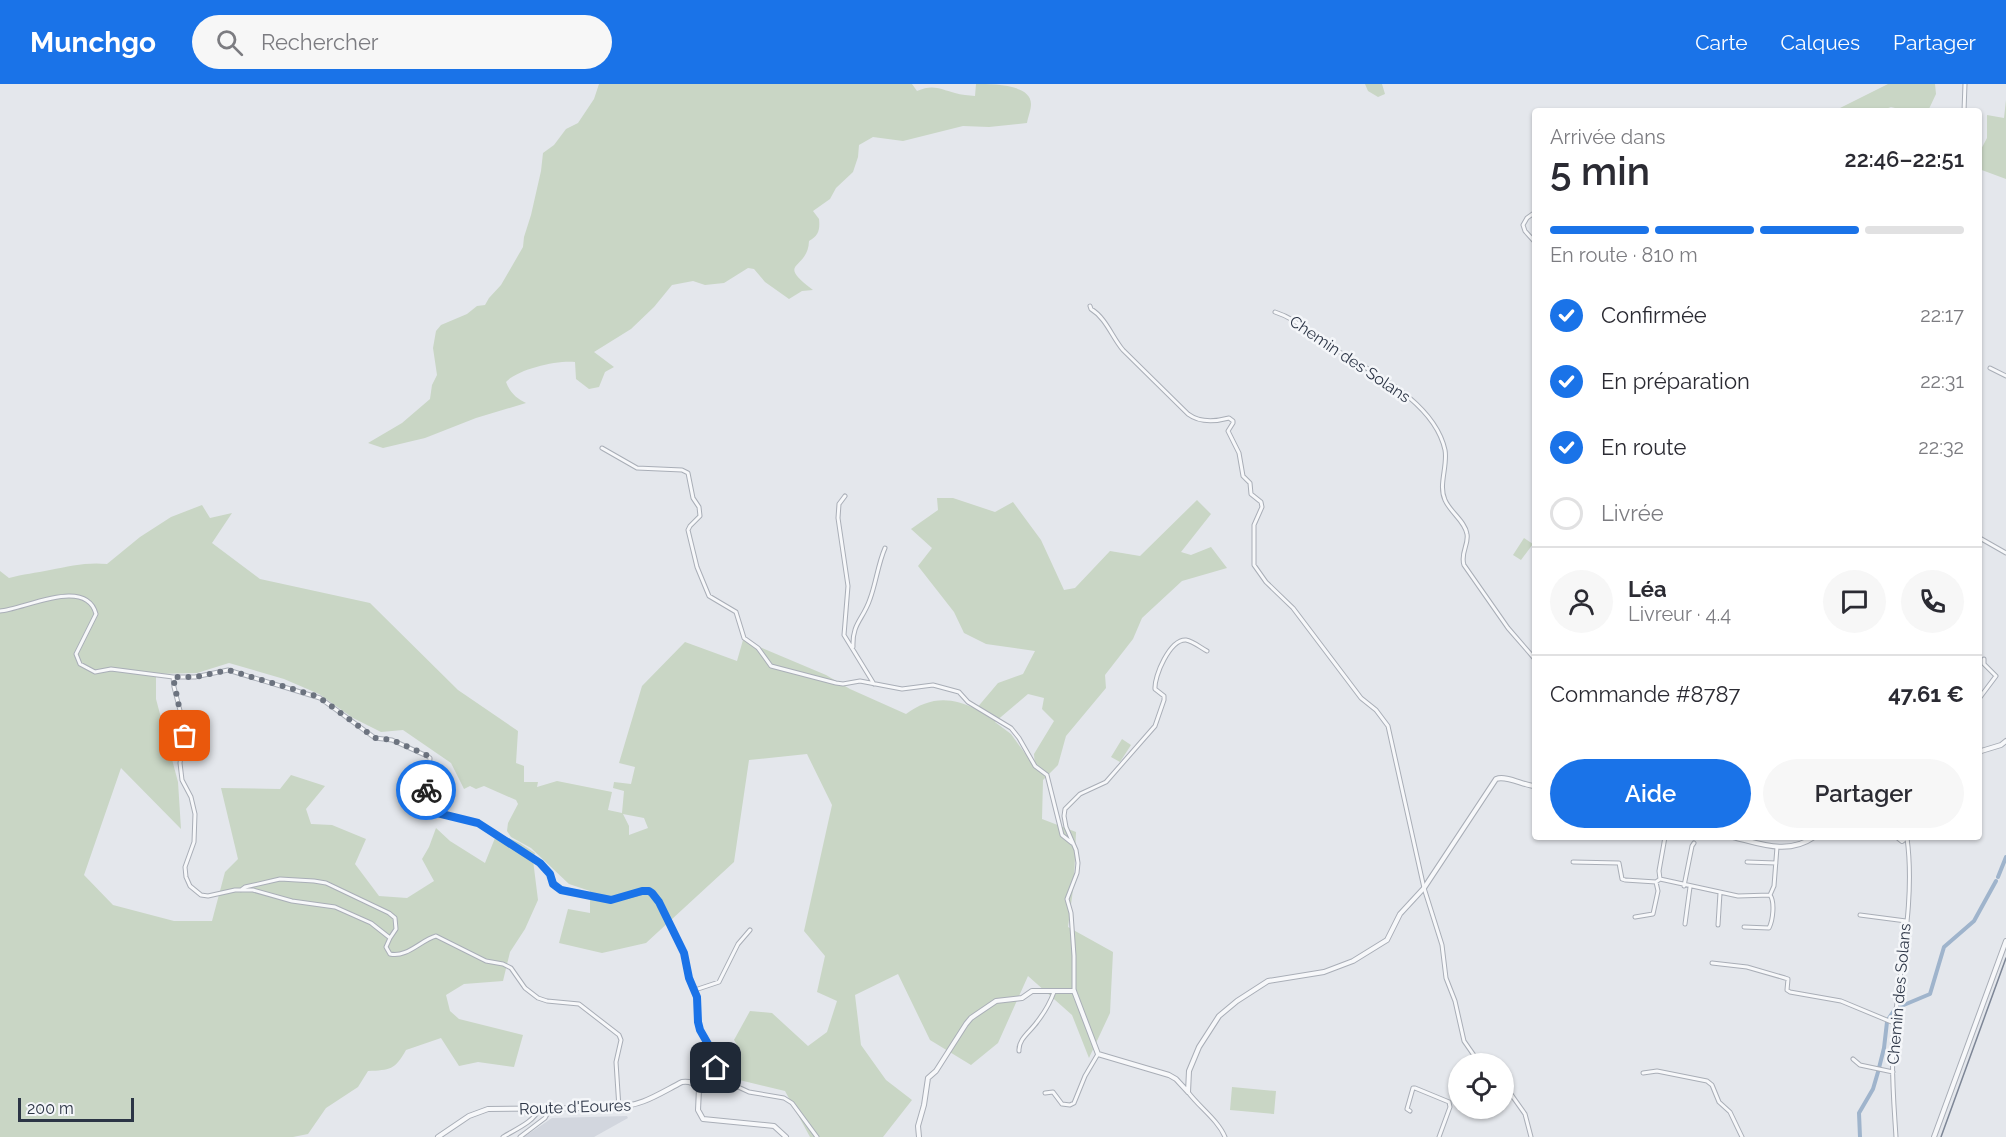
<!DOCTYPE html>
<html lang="fr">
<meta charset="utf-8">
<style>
:root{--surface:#fff;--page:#f7f7f7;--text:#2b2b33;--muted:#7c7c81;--line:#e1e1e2;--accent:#1a73e8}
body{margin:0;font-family:Raleway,sans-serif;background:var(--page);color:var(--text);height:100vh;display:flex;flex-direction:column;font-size:22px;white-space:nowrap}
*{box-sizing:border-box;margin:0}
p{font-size:20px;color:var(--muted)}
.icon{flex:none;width:33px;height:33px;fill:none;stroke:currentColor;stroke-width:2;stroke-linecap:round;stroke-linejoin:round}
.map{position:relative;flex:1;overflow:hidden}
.details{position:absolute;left:1532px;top:24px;width:450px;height:732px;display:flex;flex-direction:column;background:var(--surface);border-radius:6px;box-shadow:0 2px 4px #0004}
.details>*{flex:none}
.fabs{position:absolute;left:1448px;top:969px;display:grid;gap:12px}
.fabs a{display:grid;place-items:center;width:66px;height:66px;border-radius:50%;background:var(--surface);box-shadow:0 2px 4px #0004;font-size:30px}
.scale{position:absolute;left:18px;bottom:15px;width:116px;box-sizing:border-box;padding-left:6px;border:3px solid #2b3445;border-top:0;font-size:16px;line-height:21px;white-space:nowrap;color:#2b3445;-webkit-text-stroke:4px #f4f6f9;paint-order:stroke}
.pin{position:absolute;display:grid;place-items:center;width:51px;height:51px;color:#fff;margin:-26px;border-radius:12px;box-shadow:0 3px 9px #0006}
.courier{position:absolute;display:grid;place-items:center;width:60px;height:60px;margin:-30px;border:4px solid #1a73e8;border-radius:50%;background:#fff;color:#222;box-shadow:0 2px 8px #0007}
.summary em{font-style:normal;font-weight:600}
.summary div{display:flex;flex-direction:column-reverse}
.summary{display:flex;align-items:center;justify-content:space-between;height:102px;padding:0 18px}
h1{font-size:39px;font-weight:600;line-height:45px}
.bar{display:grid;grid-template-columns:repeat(4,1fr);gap:9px 6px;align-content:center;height:72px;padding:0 18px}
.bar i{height:8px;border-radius:4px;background:var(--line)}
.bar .selected{background:var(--accent)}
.bar p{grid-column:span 4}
.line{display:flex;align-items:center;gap:15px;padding:0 18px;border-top:2px solid var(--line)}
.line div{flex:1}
.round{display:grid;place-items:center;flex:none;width:63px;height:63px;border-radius:32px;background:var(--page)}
ol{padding:0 18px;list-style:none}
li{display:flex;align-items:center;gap:18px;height:66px}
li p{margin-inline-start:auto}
li .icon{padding:6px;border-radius:50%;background:var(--accent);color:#fff;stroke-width:4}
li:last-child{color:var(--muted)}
li i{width:33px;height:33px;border:3px solid var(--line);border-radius:50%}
.cta{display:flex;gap:12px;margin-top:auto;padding:12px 18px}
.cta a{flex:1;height:69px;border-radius:36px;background:var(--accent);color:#fff;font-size:24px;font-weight:600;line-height:69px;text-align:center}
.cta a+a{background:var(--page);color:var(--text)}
header{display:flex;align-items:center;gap:36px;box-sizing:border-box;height:84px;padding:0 30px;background:var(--accent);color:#fff}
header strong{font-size:28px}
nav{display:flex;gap:33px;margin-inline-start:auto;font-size:21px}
.search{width:420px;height:54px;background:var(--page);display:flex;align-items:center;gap:15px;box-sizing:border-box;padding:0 21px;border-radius:33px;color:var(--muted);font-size:22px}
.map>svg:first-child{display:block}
.built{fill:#d2d6de}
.green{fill:#c9d6c5;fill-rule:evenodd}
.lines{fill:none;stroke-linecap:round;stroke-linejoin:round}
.canal{stroke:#9fb4cc;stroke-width:4}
.minor-casing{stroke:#a9aeb7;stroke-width:5}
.tertiary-casing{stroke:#a9aeb7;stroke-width:6}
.minor{stroke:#f7f8fa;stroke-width:3}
.tertiary{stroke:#f7f8fa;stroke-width:4}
.tram{stroke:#7d8696;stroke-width:1.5}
.done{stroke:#6c737f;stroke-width:6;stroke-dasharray:0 10.8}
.route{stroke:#1a73e8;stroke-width:8}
.labels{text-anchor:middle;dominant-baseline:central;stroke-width:5;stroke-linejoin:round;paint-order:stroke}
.street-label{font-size:16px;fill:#2b3445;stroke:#f4f6f9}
</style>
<header>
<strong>Munchgo</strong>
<div class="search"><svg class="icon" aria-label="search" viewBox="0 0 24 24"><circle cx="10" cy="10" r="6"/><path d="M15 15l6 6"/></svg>Rechercher</div>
<nav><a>Carte</a><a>Calques</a><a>Partager</a></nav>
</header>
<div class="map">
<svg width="2006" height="1053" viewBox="0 0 2006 1053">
<rect width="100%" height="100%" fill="#e4e7ec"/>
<!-- built -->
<path class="built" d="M 627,1032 L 628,1034 L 594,1053 L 524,1053 L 552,1034 Z"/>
<!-- green -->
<path class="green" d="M 599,0 L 912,0 L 917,7 C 933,0 940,5 955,9 C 961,11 969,11 975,12 L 976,0 C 993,0 1031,0 1031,20 C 1031,26 1028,33 1027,39 L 989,43 L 963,42 L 903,57 L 873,53 L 859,61 L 858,73 L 853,88 L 836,104 L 830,115 L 813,127 L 819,135 C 820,145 819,152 809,157 C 808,187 774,177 813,206 L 802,207 L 789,215 L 765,198 L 754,185 L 748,184 L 724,199 L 705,201 L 693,197 L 672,201 L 654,223 L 631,245 L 594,268 L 614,283 L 605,288 L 599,303 L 589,305 L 576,295 L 575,278 C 557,276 518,285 506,298 C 510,309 517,315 526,319 L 476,334 L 425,354 L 383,364 L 368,359 L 402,339 L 430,315 L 432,301 L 437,291 L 433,264 L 436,247 L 441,241 L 467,230 L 477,222 L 485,221 L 489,214 L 501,201 L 523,163 L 524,153 L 531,131 L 541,87 L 543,69 L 554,61 L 566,45 L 578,39 L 594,15 Z
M 1365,0 L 1382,0 L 1385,10 L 1378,13 L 1368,7 Z
M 1888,0 L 1935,0 L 1936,10 L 1928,27 L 1907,27 L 1891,23 L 1880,27 L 1834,27 Z
M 2006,16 L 2006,95 L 1979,85 L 1979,69 L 1987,54 L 1987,31 L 2004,34 Z
M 937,414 L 953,414 L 995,428 L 1013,418 L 1041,456 L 1064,506 L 1075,504 L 1110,467 L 1140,472 L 1197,416 L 1211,430 L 1181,468 L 1191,471 L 1211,463 L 1227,484 L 1182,497 L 1142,534 L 1133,555 L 1105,591 L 1106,604 L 1066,652 L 1058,681 L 1043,696 L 1042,735 L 1076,748 L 1074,798 L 1068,843 L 1113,868 L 1110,929 L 1089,974 L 1072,931 L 1028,892 L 998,959 L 971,981 L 930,956 L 898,890 L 855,911 L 861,961 L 886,996 L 912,1016 L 883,1053 L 810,1053 L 785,1007 L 731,994 L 741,967 L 734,956 L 750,927 L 772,929 L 808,962 L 827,948 L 837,917 L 817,908 L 825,872 L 804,847 L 832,721 L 807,670 L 749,676 L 734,778 L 646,859 L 602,869 L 559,859 L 568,825 L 590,829 L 590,807 L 569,800 L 531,764 L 511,753 L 507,747 L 508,739 L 518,720 L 516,716 L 484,702 L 476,705 L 470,702 L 464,705 L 451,679 L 403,646 L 381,648 L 353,634 L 319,610 L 284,595 L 229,579 L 197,589 L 156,590 L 156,615 L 178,698 L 181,745 L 121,684 L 84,791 L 113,821 L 174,837 L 212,837 L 225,788 L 238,775 L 221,704 L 280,705 L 291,691 L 325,702 L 306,725 L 311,740 L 332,741 L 366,755 L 355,780 L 379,812 L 407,814 L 434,797 L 422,775 L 429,763 L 436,744 L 450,757 L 485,779 L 497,749 L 520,759 L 535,769 L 533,776 L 538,816 L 525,845 L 510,868 L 503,897 L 464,900 L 446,911 L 450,927 L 459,935 L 523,951 L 514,983 L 478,978 L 459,982 L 441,954 L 406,966 C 395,986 390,986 368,987 L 358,1003 L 326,1024 L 308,1050 L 293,1053 L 0,1053 L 0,487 L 9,494 C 23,490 36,489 50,486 C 70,482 87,478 107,480 L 140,453 L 171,433 L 202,421 L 210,434 L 232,429 L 212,459 L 260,495 L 370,519 L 458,606 L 518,647 L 516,679 L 524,682 L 524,698 L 538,698 L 537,703 L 557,697 L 612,708 L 608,726 L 622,729 L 624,707 L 613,704 L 614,698 L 631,700 L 635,683 L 619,679 L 642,602 L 685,558 L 737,577 L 743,556 L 826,591 L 850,605 L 906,630 C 929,613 950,612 976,625 L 998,599 L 1023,590 L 1035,567 L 986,560 L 964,549 L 954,528 L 918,482 L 932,464 L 911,445 L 938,426 ZM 1028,610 L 1044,614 L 1042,625 L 1054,637 L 1034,670 L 1035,683 L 1011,650 L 995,638 ZM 623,730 L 644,734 L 648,744 L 629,751 L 629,742 Z
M 1524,454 L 1533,460 L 1521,476 L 1513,471 Z
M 1122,655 L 1131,661 L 1120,678 L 1111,673 Z
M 1232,1003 L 1276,1007 L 1274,1030 L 1230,1026 Z"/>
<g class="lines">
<!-- canal -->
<path class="canal" d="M 1998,793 L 2006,773
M 1899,923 L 1930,910 L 1944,863 L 1974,837 L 1996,797
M 1889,934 L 1895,925
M 1879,984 L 1884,964 L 1887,938
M 1860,1053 L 1859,1029 L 1873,1005 L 1878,988"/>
<defs>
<path id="minor" d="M 1964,27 L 1965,0
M 1534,129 L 1527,134 L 1523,141 L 1525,147 L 1534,157
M 1090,222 L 1091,225 C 1106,234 1112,253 1123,266 L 1188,330 C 1200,339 1214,338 1229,334 L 1233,337 L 1233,339 L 1228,347 L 1239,369 L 1243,392 L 1250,399 L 1251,410 L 1261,418 L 1262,423 L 1254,441 L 1254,481 L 1266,498 L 1293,524 L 1361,614 L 1376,626 L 1388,642 L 1424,804 L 1442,861 L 1446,894 L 1455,917 L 1464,957 L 1480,980
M 1275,228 C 1299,236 1305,247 1325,259 C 1365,285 1434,315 1445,366 C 1448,382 1438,401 1445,416 C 1450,428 1465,437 1467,450 C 1469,461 1460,469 1464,481 L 1508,544 L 1534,574
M 1990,284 L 2006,292
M 602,364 L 637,384 L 682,386 L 688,389 L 693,414 L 699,423 L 700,432 L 690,442 L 688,446 L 697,483 L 709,512 L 736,528 L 744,554 L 758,564 L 771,582 L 836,599 L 843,600 L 860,597 L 902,605 L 933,601 L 959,608 L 968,618 L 1011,644 L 1019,654 L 1035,682 L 1047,691 L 1062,751 L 1072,759
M 845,412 L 839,420 L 838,434 L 848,502 L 844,551 L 874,600
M 1978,453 L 2006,469
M 0,527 C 23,526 86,492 96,530 L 76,570 L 80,580 L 95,588 L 111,585 L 173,593 L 195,593 L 228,586 L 320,614 L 375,654 L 392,656 L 427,672 L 430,674 C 429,691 421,710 425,726 L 478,739 L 540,779 L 550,790 L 557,804 L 611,816 L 649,807 L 659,818 L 684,869 L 689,894 L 697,913 L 698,937 L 700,946 L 716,974 L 718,987 L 736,1002 L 749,1008 L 784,1014 L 792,1019 L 817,1053
M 853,563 C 852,539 863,536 870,515 C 876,499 878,480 885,464
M 173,593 L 174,603 L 185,646 L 180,679 L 182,696 L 191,713 L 195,730 L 194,758 L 185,783 L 186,793 L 190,802 L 201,811 L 208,812 L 235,806 L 253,806 L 292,817 L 335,823 L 371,839 L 390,854 L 386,863 L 390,870 C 407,874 421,856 436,852 L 486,877 L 503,880 L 511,884 L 525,904 L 538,914 L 547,917 L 579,920 L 619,951 L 621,956 L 616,978 L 619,1024
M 1978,616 L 1996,592 L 1984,580 L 1984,575
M 1665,753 L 1659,787 L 1660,795 L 1738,812 L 1770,811 L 1774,802 L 1777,763
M 1573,778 L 1619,779 L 1622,795 L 1625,796 L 1656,798 L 1660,795
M 1747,778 L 1776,779
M 1684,802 L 1692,762 L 1694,759
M 241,806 L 245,803 L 280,795 L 314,797 L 326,799 L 389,829 L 395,834 L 396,845 L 390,854
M 1860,831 L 1906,837
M 1635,833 L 1653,830 L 1658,807 L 1656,798
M 1685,840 L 1690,803
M 1718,841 L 1720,809
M 1744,843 L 1769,844 C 1773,836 1775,818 1770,811
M 1712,879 L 1747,883 L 1785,894 L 1788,895 L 1787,906 L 1790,908 L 1841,917 L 1894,939
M 695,906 L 719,898 L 738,860 L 750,846
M 1074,907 L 1074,872 L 1071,829 L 1067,815 L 1077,789 L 1078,779 L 1076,766 L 1066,743 L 1064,732 L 1065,725 L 1080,710 L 1106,698 L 1155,642 L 1164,616 L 1164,612 L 1155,605 C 1154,592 1170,555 1186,556 C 1193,557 1201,564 1207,567
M 1019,967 C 1018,955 1031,947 1037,938 C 1044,929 1050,919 1054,908
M 1853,975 L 1860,981 L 1893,988
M 1643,989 L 1657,987 L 1707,997 L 1712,1001 L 1719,1018 L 1730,1028 L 1742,1053
M 1503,999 L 1525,1030 L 1531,1053
M 1188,1008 C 1199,1023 1218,1036 1225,1053
M 1045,1009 L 1053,1008 L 1062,1020 L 1070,1021 L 1074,1019 L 1085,992 L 1098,970
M 1410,1027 L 1407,1025 L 1413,1004 L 1415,1004 L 1449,1018 L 1450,1023 L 1439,1053
M 503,1053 C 514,1046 534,1038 539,1025
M 520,1053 L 545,1034 L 550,1025
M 1896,1053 C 1894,1021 1891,988 1893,956 C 1898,890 1916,819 1907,754"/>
<path id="tertiary" d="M 1978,668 L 2001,661 L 2006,657
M 1733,753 C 1761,760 1788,771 1814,753
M 1897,753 L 1902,757 L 1907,753
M 1188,1008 L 1189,987 L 1199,963 L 1219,932 L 1237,917 L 1268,897 L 1324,888 L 1353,877 L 1387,856 L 1400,830 L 1424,804 L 1496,695 C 1506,691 1523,701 1534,702
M 438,1053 L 469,1032 L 488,1025 L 612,1024 C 644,1021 655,1012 682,998 C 690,997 694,999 699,1005 L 698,1026 L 703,1035 L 774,1042 L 786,1053
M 919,1053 L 918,1042 L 924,1021 L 928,994 L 936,987 L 966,940 L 971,934 L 996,917 L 1022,914 L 1032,907 L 1074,907 L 1098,970 L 1169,991 L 1176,995 L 1188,1008
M 1934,1053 L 2006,857"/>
</defs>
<!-- minor casing -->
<use href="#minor" class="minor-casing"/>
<!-- tertiary casing -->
<use href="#tertiary" class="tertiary-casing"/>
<!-- minor -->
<use href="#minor" class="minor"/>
<!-- tertiary -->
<use href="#tertiary" class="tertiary"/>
<!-- tram -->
<path class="tram" d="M 1941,1053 L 2006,874"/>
</g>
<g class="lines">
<!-- done -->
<path class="done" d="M 185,652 L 173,593 L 195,593 L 228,586 L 313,611 L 320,614 L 375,654 L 392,656 L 425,670 L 430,674 L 426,706"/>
<!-- route -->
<path class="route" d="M 426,706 L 425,726 L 478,739 L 540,779 L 550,790 L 553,800 L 561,806 L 611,816 L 642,807 L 649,807 L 652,809 L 659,818 L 684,869 L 689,894 L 697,913 L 698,938 L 700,946 L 716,974 L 716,984"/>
</g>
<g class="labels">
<!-- street labels -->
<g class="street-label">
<text transform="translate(1350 275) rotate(34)">Chemin des Solans</text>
<text transform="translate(1899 910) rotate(-85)">Chemin des Solans</text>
<text transform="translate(575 1023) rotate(-2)">Route d'Eoures</text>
</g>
</g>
</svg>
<div class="fabs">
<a><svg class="icon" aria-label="locate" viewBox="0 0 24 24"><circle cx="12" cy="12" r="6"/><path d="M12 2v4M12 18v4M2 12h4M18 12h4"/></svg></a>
</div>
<div class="scale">200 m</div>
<div class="pin" style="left:185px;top:652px;background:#ea580c"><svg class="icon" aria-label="bag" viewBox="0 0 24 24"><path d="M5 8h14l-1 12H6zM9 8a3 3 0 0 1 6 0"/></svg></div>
<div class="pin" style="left:716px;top:984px;background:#1f2937"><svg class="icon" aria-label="home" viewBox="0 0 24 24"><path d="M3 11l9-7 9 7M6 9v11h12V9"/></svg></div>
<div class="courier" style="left:426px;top:706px"><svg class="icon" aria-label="bike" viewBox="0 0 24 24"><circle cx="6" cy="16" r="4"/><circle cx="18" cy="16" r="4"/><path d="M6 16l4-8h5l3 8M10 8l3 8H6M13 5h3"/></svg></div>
<section class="details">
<div class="summary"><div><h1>5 min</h1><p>Arrivée dans</p></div><em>22:46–22:51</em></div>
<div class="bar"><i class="selected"></i><i class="selected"></i><i class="selected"></i><i></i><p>En route · 810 m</p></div>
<ol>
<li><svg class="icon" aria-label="check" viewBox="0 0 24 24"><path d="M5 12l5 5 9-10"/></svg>Confirmée<p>22:17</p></li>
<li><svg class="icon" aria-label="check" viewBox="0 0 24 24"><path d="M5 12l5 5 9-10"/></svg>En préparation<p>22:31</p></li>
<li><svg class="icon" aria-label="check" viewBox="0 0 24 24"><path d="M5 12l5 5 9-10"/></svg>En route<p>22:32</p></li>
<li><i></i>Livrée</li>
</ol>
<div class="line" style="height:108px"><a class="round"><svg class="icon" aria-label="person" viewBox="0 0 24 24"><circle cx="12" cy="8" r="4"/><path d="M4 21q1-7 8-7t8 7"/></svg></a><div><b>Léa</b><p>Livreur · 4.4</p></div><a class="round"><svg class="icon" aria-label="chat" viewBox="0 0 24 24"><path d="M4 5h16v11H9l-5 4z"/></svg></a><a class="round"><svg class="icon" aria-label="phone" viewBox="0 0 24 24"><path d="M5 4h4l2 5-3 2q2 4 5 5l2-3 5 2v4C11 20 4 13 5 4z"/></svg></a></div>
<div class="line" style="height:78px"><div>Commande #8787</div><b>47.61 €</b></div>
<div class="cta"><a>Aide</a><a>Partager</a></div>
</section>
</div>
